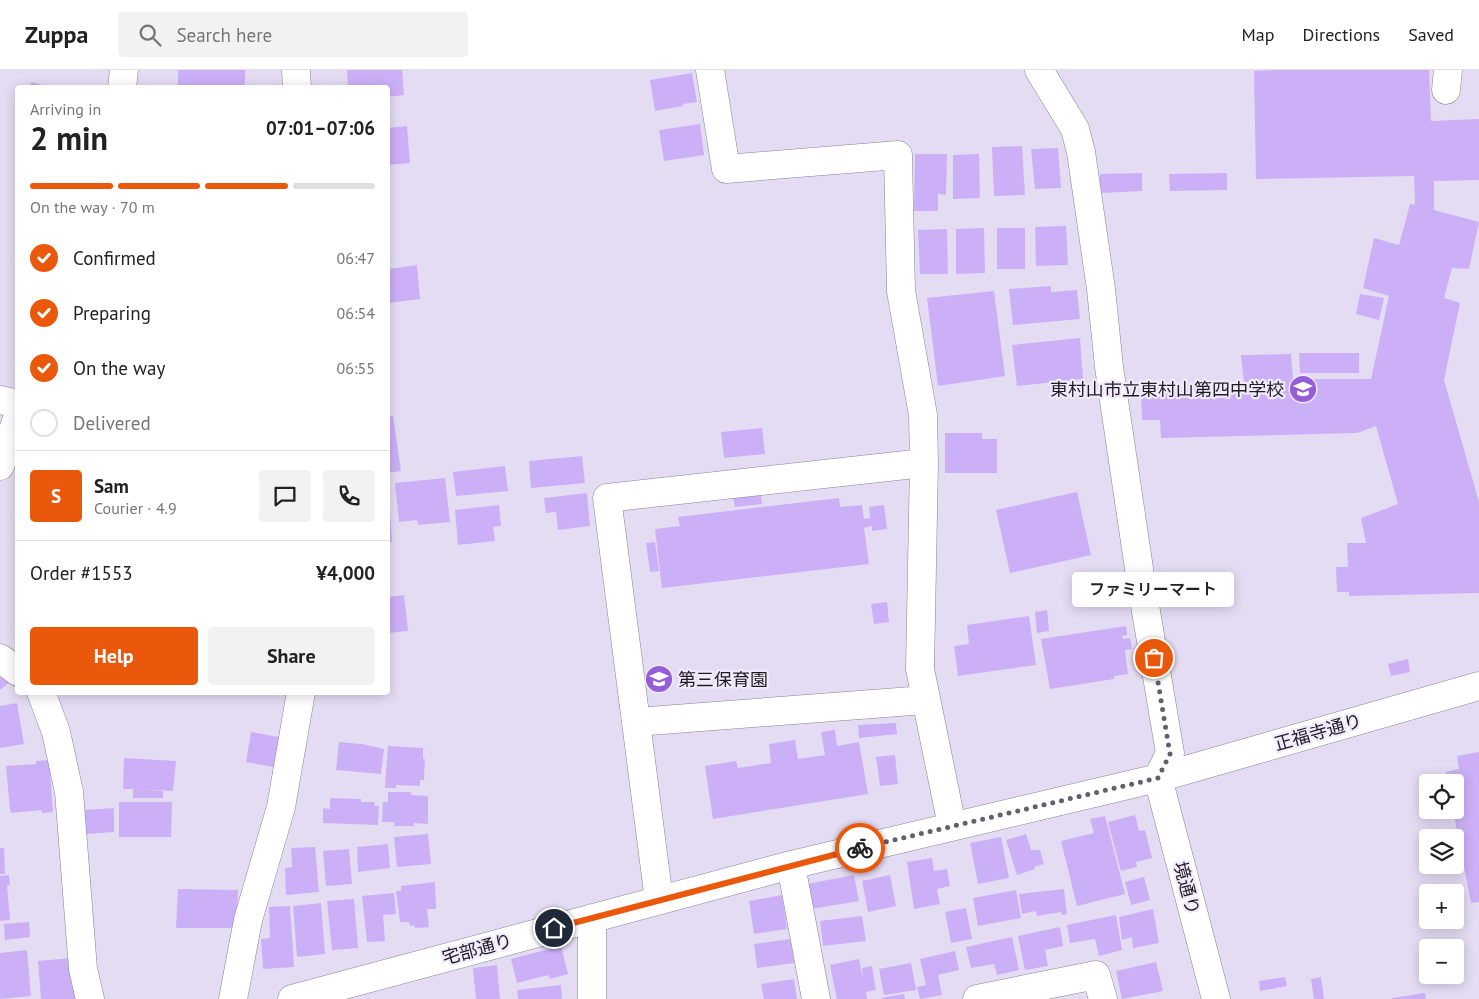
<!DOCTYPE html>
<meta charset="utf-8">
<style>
:root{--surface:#fff;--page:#f2f2f2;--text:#222;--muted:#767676;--line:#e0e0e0;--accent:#ea580c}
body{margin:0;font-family:"PT Sans","Noto Sans JP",sans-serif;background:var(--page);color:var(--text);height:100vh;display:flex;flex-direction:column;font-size:19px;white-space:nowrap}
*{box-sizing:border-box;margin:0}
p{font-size:16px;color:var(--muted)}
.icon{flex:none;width:28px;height:28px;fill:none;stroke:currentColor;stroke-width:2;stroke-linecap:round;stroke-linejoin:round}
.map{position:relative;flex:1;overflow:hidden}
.details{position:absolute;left:15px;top:15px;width:375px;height:610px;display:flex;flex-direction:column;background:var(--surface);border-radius:5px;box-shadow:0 2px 12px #0003}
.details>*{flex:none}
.fabs{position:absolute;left:1419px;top:704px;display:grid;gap:10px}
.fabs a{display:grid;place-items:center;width:45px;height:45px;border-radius:5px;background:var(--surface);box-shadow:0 2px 12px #0003;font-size:25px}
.pin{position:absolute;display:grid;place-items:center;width:42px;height:42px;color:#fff;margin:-21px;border:2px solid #fff;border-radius:50%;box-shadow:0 1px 5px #0007}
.courier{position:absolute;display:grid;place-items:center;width:50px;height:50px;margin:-25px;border:4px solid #ea580c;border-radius:50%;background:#fff;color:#222;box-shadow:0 1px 6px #0007}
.bubble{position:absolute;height:35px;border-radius:5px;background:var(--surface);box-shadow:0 2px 12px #0003;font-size:16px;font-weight:600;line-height:35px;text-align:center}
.overview em{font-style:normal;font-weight:600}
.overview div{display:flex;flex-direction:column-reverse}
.overview{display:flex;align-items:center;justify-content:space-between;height:85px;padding:0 15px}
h1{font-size:32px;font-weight:600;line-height:38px}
.bar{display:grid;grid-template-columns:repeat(4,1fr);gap:8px 5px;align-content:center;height:60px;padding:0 15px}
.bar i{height:6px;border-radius:4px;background:var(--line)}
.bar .selected{background:var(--accent)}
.bar p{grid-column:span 4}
.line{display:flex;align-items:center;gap:12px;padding:0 15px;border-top:1px solid var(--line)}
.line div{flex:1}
.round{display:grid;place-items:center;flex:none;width:52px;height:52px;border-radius:5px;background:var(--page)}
ol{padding:0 15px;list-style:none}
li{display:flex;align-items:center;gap:15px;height:55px}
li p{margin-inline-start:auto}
li .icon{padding:5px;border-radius:50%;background:var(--accent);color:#fff;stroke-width:4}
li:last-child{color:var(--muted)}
li i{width:28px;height:28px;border:2px solid var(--line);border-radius:50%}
.button{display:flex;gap:10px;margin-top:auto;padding:10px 15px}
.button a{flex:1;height:58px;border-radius:5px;background:var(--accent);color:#fff;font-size:20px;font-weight:600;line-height:58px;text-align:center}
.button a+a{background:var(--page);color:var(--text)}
header{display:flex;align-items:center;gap:30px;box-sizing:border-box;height:70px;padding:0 25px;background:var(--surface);border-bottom:1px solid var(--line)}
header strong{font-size:24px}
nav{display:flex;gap:28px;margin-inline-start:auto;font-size:18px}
.search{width:350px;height:45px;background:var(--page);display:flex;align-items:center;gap:12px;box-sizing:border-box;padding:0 18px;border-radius:5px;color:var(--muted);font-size:19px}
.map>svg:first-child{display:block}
.building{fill:#ccb0f7}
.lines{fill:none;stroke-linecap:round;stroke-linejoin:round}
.minor-casing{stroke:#888195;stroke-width:29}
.minor{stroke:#fff;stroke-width:28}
.done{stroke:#635f6c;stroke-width:5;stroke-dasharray:0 9}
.route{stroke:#ea580c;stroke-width:6}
.labels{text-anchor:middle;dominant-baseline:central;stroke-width:4.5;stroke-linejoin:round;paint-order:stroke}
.poi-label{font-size:18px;fill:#1e1b23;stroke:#f1eafc;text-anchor:end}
.street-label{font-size:18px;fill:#1e1b23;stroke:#f1eafc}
</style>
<header>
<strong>Zuppa</strong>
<div class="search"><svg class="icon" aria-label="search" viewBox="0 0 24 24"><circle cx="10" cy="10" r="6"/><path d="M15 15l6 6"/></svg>Search here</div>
<nav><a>Map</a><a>Directions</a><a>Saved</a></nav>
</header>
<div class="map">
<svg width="1479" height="929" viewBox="0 0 1479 929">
<rect width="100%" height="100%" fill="#e4dcf3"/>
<!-- building -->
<path class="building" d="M 178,0 L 245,0 L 245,18 L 178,18 Z
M 347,0 L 402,0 L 404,25 L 388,27 L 388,18 L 348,18 Z
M 1276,0 L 1429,0 L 1431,51 L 1479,49 L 1479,110 L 1434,111 L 1434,140 L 1479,152 L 1469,199 L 1452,198 L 1444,228 L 1460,233 L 1444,310 L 1479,432 L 1479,523 L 1349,526 L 1349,522 L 1337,522 L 1336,497 L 1348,497 L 1347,473 L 1366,473 L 1361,448 L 1398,434 L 1376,356 L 1357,363 L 1161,368 L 1160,350 L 1142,350 L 1141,317 L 1244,313 L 1241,285 L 1291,284 L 1293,309 L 1371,309 L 1389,226 L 1363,218 L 1374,168 L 1399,175 L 1410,134 L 1415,135 L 1414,106 L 1256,109 L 1254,1 Z
M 692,3 L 697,32 L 683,34 L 683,36 L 655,41 L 650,10 Z
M 31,12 L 50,17 L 50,18 L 30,18 Z
M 700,54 L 704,85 L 664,91 L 659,60 Z
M 407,56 L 410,93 L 388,95 L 388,58 Z
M 1022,76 L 1025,125 L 994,126 L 992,77 Z
M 1058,78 L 1061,118 L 1035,119 L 1031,79 Z
M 915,84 L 947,84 L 946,125 L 938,124 L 938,141 L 914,141 Z
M 979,84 L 980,128 L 953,129 L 953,85 Z
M 1142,103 L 1142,121 L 1100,123 L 1100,104 Z
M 1227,103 L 1227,120 L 1170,121 L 1169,104 Z
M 1066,156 L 1068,195 L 1036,196 L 1035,157 Z
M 984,158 L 985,203 L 956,204 L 956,159 Z
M 997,158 L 1025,158 L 1025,199 L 997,199 Z
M 947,159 L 948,204 L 920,204 L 918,160 Z
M 417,195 L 420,229 L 388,233 L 388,199 Z
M 1051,216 L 1051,222 L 1077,220 L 1080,249 L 1013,255 L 1009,219 Z
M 994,221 L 1005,306 L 938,316 L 927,228 Z
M 1360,224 L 1384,228 L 1379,250 L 1356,244 Z
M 1080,268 L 1083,309 L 1017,316 L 1012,275 Z
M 1299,283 L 1359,283 L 1359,303 L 1300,303 Z
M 393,346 L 401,401 L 388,403 L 388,347 Z
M 762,358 L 765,384 L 724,388 L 721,362 Z
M 945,363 L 982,363 L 982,369 L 997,369 L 997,403 L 945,403 Z
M 582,386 L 585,413 L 531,418 L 529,391 Z
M 505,396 L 508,421 L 456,426 L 453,402 Z
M 445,408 L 450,452 L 418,455 L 417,450 L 399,452 L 395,413 Z
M 1077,422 L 1091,485 L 1010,503 L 996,440 Z
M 587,423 L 590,456 L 558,460 L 556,442 L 546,443 L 544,428 Z
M 761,425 L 762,434 L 735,437 L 733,428 Z
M 388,426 L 389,426 L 392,472 L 388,473 Z
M 839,428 L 840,437 L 862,435 L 864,449 L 870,448 L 869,437 L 884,435 L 887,459 L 872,461 L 872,456 L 864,458 L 869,494 L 662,518 L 655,459 L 680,456 L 678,447 Z
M 499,435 L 501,456 L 493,457 L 495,471 L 458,475 L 455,440 Z
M 655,472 L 659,501 L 650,502 L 646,473 Z
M 404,525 L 408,561 L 388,563 L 388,527 Z
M 887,532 L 889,552 L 874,554 L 871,534 Z
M 1047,540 L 1049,561 L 1037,563 L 1035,542 Z
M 1029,546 L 1036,595 L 958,606 L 954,576 L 969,574 L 967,555 Z
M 1126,556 L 1127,565 L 1122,566 L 1123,569 L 1130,568 L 1132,579 L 1125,580 L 1128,604 L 1114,606 L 1114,609 L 1050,619 L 1041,569 Z
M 1408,589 L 1410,602 L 1391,606 L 1388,594 Z
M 0,598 L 11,611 L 0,620 Z
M 17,633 L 24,674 L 0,678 L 0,636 Z
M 896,653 L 897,664 L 859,668 L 858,655 Z
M 835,660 L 837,676 L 859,672 L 868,724 L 713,749 L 705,696 L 736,691 L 738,698 L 771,693 L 769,674 L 795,670 L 798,689 L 825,685 L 821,662 Z
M 251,662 L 284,668 L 279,698 L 246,692 Z
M 339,672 L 362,674 L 384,679 L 381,704 L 336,700 Z
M 388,676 L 423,678 L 423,689 L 425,689 L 424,710 L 420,710 L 420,716 L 396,715 L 396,718 L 385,718 Z
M 1479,682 L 1479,832 L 1471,833 L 1453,740 L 1455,740 L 1455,712 L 1448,712 L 1446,702 L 1459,699 L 1457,686 Z
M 895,685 L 898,714 L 880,716 L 876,687 Z
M 124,688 L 176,691 L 173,721 L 140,719 L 163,721 L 163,728 L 133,728 L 133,719 L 123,719 Z
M 49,690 L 53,742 L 42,743 L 41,740 L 11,743 L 10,739 L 6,696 L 36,694 L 36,691 Z
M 388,722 L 411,722 L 411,725 L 428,726 L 428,754 L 414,753 L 414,756 L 394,756 L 394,752 L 382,752 L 383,732 L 388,732 Z
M 330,728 L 361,729 L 361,732 L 375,732 L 374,736 L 379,736 L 378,755 L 323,753 L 323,738 L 330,739 Z
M 119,732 L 172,732 L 171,767 L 119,767 Z
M 114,738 L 114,762 L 86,764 L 85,740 Z
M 1135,745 L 1139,761 L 1145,760 L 1152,788 L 1136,792 L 1137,797 L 1121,801 L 1108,752 Z
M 1105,746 L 1125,824 L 1077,836 L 1061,771 L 1094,763 L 1090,749 Z
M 428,764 L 431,794 L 397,797 L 394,767 Z
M 1026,764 L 1031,780 L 1040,780 L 1044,794 L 1034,797 L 1035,799 L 1017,805 L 1006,770 Z
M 1001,767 L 1009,808 L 978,814 L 970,773 Z
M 388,774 L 390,798 L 358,802 L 357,777 Z
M 315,777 L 319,822 L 286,825 L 285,798 L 292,797 L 291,778 Z
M 0,778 L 4,778 L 5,804 L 0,804 Z
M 349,779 L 352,814 L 326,816 L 323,781 Z
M 932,788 L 934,801 L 947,799 L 950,816 L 937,819 L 940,834 L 914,839 L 907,792 Z
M 9,805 L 10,815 L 7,815 L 10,850 L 0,851 L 0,806 Z
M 854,805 L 859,831 L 811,839 L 807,814 Z
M 890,805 L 896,836 L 868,842 L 862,811 Z
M 1144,807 L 1150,830 L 1131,835 L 1125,812 Z
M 435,812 L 436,839 L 427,839 L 429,857 L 415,858 L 414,855 L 410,856 L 409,852 L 400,852 L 396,821 L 401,821 L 401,816 Z
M 178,819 L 238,820 L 236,858 L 176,858 Z
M 1064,819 L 1067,844 L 1062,845 L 1061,842 L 1037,846 L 1036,841 L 1022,844 L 1019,824 Z
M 1016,820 L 1021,848 L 978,856 L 973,828 Z
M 394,823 L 396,844 L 383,845 L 385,871 L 367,872 L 362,826 Z
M 782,825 L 787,859 L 754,864 L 749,831 Z
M 354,829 L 358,878 L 332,880 L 327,831 Z
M 321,833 L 325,884 L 297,887 L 293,836 Z
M 290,836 L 294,897 L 263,899 L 261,869 L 270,868 L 269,837 Z
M 966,838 L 972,869 L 951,873 L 945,842 Z
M 1153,839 L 1159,873 L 1133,878 L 1132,867 L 1122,870 L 1119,847 Z
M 1116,845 L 1122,880 L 1099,886 L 1095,869 L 1070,873 L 1067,855 Z
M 862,846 L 866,871 L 823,876 L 820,851 Z
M 29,852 L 30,867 L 5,870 L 4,854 Z
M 1060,857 L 1063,876 L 1045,880 L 1048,896 L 1025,900 L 1018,866 Z
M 1012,867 L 1019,900 L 997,905 L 994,894 L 971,898 L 966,877 Z
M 791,869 L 794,893 L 757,898 L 754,874 Z
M 561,876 L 568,904 L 550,909 L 548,905 L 517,913 L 511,889 Z
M 27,880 L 31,926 L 0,929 L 0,883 Z
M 955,881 L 959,900 L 938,905 L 942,925 L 920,929 L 917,917 L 926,915 L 920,889 Z
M 72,888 L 76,929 L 41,929 L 38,891 Z
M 859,889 L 863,909 L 862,898 L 872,896 L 876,920 L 866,922 L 867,929 L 837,929 L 830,895 Z
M 1156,892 L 1163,921 L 1122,929 L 1116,901 Z
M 911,893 L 916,920 L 884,925 L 879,899 Z
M 497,895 L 500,929 L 476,929 L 473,898 Z
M 1285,907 L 1287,916 L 1260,921 L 1259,911 Z
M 1321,907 L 1324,929 L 1314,929 L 1311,909 Z
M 794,909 L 797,929 L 764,929 L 761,914 Z
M 561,915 L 562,929 L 518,929 L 517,920 Z
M 1425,923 L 1426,929 L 1392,929 L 1392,928 Z
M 904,924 L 905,929 L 882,929 L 881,928 Z"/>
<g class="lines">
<defs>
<path id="minor" d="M 296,0 L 297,18
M 710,0 L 726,99 L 898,85 L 901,221 L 923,345 L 924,393
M 1039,0 L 1075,59 L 1081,82 L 1101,219 L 1109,297 L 1141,512 L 1170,683 L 1158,708
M 122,18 L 124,0
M 1446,20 L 1448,0
M 0,330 L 18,334
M 0,396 L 18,346
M 0,588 L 18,602
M 41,622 L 56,662 L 69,722 L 83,899 L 90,929
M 636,652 L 925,630
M 1158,708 L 1216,929
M 791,795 L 816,929
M 659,830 L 607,428 L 924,393 L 920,599 L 952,756
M 592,848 L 592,929
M 233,929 L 248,850 L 281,737 L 301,622
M 292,929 L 791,795 L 1158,708 L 1479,616
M 977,929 L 1096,905 L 1103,929"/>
</defs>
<!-- minor casing -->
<use href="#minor" class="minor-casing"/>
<!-- minor -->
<use href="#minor" class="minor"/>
</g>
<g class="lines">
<!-- done -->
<path class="done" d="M 860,778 L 1158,708 L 1170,684 L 1154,588"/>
<!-- route -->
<path class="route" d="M 554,858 L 860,778"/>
</g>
<!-- icons -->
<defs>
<symbol id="school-disc" viewBox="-11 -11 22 22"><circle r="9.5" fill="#955ed7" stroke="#f1eafc"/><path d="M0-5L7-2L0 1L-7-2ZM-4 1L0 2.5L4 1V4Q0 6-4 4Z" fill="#fff"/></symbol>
</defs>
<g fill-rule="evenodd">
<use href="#school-disc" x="1287" y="303" width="32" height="32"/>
<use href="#school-disc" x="643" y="593" width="32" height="32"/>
</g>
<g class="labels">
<!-- poi labels -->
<g class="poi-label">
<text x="1284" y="319">東村山市立東村山第四中学校</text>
<text x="678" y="609" text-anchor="start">第三保育園</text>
</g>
<!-- street labels -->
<g class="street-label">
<text transform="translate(1318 662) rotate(-16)">正福寺通り</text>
<text transform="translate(1187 818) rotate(75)">境通り</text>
<text transform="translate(477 879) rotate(-15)">宅部通り</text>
</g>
</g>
</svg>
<div class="fabs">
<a><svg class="icon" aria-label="locate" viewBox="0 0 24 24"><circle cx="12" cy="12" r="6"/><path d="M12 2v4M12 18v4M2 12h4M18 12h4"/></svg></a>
<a><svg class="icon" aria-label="layers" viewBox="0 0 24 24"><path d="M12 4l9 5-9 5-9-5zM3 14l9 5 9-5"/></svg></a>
<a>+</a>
<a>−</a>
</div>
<div class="pin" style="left:1154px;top:588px;background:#ea580c"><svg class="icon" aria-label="bag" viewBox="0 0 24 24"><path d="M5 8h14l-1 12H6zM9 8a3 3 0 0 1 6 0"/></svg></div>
<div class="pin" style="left:554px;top:858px;background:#1f2937"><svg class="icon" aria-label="home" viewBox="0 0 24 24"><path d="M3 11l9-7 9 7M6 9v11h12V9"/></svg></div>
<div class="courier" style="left:860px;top:778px"><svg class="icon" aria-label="bike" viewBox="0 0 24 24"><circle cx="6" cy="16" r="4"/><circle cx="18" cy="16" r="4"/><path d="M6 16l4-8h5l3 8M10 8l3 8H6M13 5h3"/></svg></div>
<div class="bubble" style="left:1072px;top:502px;width:162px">ファミリーマート</div>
<section class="details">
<div class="overview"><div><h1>2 min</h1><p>Arriving in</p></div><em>07:01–07:06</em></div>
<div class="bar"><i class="selected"></i><i class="selected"></i><i class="selected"></i><i></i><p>On the way · 70 m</p></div>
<ol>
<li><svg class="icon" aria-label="check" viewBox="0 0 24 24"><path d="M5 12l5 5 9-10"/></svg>Confirmed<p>06:47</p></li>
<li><svg class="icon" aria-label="check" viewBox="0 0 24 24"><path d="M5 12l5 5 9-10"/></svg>Preparing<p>06:54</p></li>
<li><svg class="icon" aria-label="check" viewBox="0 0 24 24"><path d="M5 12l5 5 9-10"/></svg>On the way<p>06:55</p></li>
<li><i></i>Delivered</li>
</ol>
<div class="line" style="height:90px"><b class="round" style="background:var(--accent);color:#fff">S</b><div><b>Sam</b><p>Courier · 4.9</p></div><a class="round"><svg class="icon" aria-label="chat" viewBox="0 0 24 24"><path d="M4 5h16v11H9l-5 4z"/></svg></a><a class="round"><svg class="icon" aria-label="phone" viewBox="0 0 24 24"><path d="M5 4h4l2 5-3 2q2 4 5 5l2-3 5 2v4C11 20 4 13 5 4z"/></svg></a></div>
<div class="line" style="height:65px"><div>Order #1553</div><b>¥4,000</b></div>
<div class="button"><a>Help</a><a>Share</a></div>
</section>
</div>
